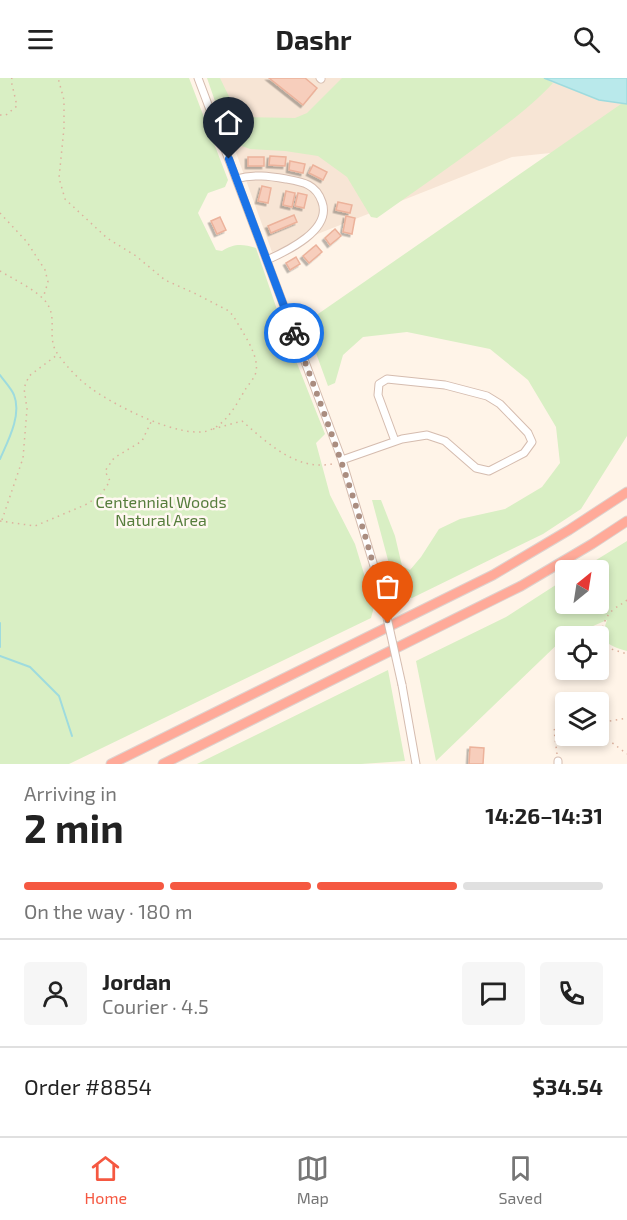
<!DOCTYPE html>
<meta charset="utf-8">
<style>
:root{--surface:#fff;--page:#f6f6f6;--text:#222;--muted:#767676;--line:#e0e0e0;--accent:#f55841}
body{margin:0;font-family:"Exo 2",sans-serif;background:var(--page);color:var(--text);height:100vh;display:flex;flex-direction:column;font-size:22px;white-space:nowrap}
*{box-sizing:border-box;margin:0}
p{font-size:20px;color:var(--muted)}
.icon{flex:none;width:33px;height:33px;fill:none;stroke:currentColor;stroke-width:2;stroke-linecap:round;stroke-linejoin:round}
.map{position:relative;height:686px;overflow:hidden}
.side{display:flex;flex-direction:column;background:var(--surface);flex:1}
.side>*{flex:none}
.needle{width:39px;rotate:30deg}
.controls{position:absolute;left:555px;top:482px;display:grid;gap:12px}
.controls a{display:grid;place-items:center;width:54px;height:54px;border-radius:6px;background:var(--surface);box-shadow:0 3px 9px #0003;font-size:30px}
.pin{position:absolute;display:grid;place-items:center;width:51px;height:51px;color:#fff;margin:-62px -26px;border-radius:50% 50% 50% 0;rotate:-45deg;box-shadow:0 0 6px #0007}
.pin .icon{rotate:45deg}
.courier{position:absolute;display:grid;place-items:center;width:60px;height:60px;margin:-30px;border:4px solid #1a73e8;border-radius:50%;background:#fff;color:#222;box-shadow:0 2px 8px #0007}
.headline em{font-style:normal;font-weight:700}
.headline div{display:flex;flex-direction:column-reverse}
.headline{display:flex;align-items:center;justify-content:space-between;height:102px;padding:0 24px}
h1{font-size:39px;font-weight:700;line-height:45px}
.bar{display:grid;grid-template-columns:repeat(4,1fr);gap:9px 6px;align-content:center;height:72px;padding:0 24px}
.bar i{height:8px;border-radius:4px;background:var(--line)}
.bar .on{background:var(--accent)}
.bar p{grid-column:span 4}
.line{display:flex;align-items:center;gap:15px;padding:0 24px;border-top:2px solid var(--line)}
.line div{flex:1}
.round{display:grid;place-items:center;flex:none;width:63px;height:63px;border-radius:6px;background:var(--page)}
header{display:flex;justify-content:space-between;align-items:center;height:78px;padding:0 24px;background:var(--surface);font-size:27px;font-weight:700}
.tabs{display:flex;justify-content:space-around;align-items:center;height:84px;border-top:2px solid var(--line);background:var(--surface);font-size:16px;color:var(--muted)}
.tabs a{display:grid;justify-items:center;gap:3px}
.tabs .on{color:var(--accent)}
.map>svg:first-child{display:block}
.residential{fill:#f7e5d5}
.green{fill:#d9efc4}
.water{fill:#b9e9eb;stroke:#9edbde;stroke-width:1.5}
.lines{fill:none;stroke-linecap:round;stroke-linejoin:round}
.stream{stroke:#9edbde;stroke-width:2}
.building{fill:#f7cebc;stroke:#ecb29b;stroke-width:1.5;filter:url(#shadow)}
.minor-casing{stroke:#d5bcaf;stroke-width:9}
.highway-casing{stroke:#ddd3cf;stroke-width:11}
.path{stroke:#ddb19e;stroke-width:1.5;stroke-dasharray:1.5 4.5;stroke-linecap:butt}
.minor{stroke:#fff;stroke-width:7}
.highway{stroke:#fa9;stroke-width:9}
.minor-bridge-casing{stroke:#d5bcaf;stroke-width:9;stroke-linecap:butt}
.minor-bridge{stroke:#fff;stroke-width:7}
.done{stroke:#aa8d80;stroke-width:6;stroke-dasharray:0 10.8}
.route{stroke:#1a73e8;stroke-width:8}
.labels{text-anchor:middle;dominant-baseline:central;stroke-width:5;stroke-linejoin:round;paint-order:stroke}
.park-label{font-size:16px;fill:#567d3c;stroke:#fff8f1}
</style>
<header><svg class="icon" aria-label="menu" viewBox="0 0 24 24"><path d="M4 6h16M4 12h16M4 18h16"/></svg>Dashr<svg class="icon" aria-label="search" viewBox="0 0 24 24"><circle cx="10" cy="10" r="6"/><path d="M15 15l6 6"/></svg></header>
<div class="map">
<svg width="627" height="686" viewBox="0 0 627 686">
<defs>
<filter id="shadow"><feDropShadow dx="-2.5" dy="2.5" stdDeviation="0" flood-color="#0004"/></filter>
</defs>
<rect width="100%" height="100%" fill="#fff4e8"/>
<!-- residential -->
<path class="residential" d="M 209,0 L 544,0 L 599,22 L 627,26 L 608,69 L 512,79 L 272,174 Z"/>
<!-- green -->
<path class="green" d="M 0,0 L 189,0 L 228,102 L 225,109 L 208,115 L 198,135 L 216,172 L 222,173 C 234,165 243,166 256,170 L 285,255 L 325,356 L 316,365 L 330,417 L 355,466 L 374,529 L 371,540 L 69,686 L 0,686 Z
M 207,0 L 220,0 L 236,33 L 246,39 L 295,40 L 307,35 L 342,0 L 544,0 L 553,5 C 533,27 509,44 486,62 C 450,89 413,114 377,140 L 371,139 L 347,99 L 318,78 L 285,73 L 250,71 L 231,64 L 217,29 Z
M 621,26 L 627,26 L 627,358 L 581,431 L 543,456 L 412,520 L 404,518 L 396,512 L 372,422 L 381,422 L 395,458 L 402,488 L 410,492 L 421,479 L 439,451 L 460,441 L 505,431 L 542,409 L 560,385 L 556,349 L 528,302 L 490,271 L 407,254 L 363,259 L 343,277 L 335,305 L 328,308 L 305,245 Z
M 627,463 L 627,573 C 607,567 599,564 607,542 L 570,558 L 566,558 L 436,683 L 416,583 L 506,539 L 565,501 L 566,525 L 598,525 L 598,492 L 580,492 Z
M 388,592 L 405,683 L 361,686 L 197,686 Z"/>
<!-- water -->
<path class="water" d="M 544,0 L 627,0 L 627,26 L 599,22 Z"/>
<g class="lines">
<!-- stream -->
<path class="stream" d="M 0,297 C 4,303 11,310 14,317 C 22,337 8,363 0,381
M 0,545 L 0,569
M 0,578 L 30,589 L 59,618 L 72,658"/>
</g>
<!-- building -->
<path class="building" d="M 269,0 L 305,0 L 317,10 L 303,27 Z
M 270,78 L 286,79 L 285,88 L 269,87 Z
M 248,79 L 264,79 L 264,88 L 248,88 Z
M 290,83 L 305,86 L 303,95 L 289,92 Z
M 313,87 L 327,94 L 323,102 L 309,95 Z
M 262,108 L 271,110 L 268,125 L 258,123 Z
M 286,113 L 295,115 L 292,129 L 283,127 Z
M 298,115 L 307,117 L 304,130 L 295,128 Z
M 338,124 L 352,127 L 350,135 L 336,132 Z
M 294,137 L 297,144 L 271,155 L 268,148 Z
M 346,138 L 355,140 L 352,156 L 343,154 Z
M 220,139 L 226,152 L 217,156 L 211,143 Z
M 335,151 L 341,158 L 330,167 L 325,160 Z
M 316,167 L 322,174 L 309,185 L 303,178 Z
M 296,179 L 300,186 L 290,192 L 286,185 Z
M 470,669 L 484,670 L 483,686 L 469,686 Z"/>
<g class="lines">
<defs>
<path id="minor" d="M 198,0 L 342,382 L 380,508
M 320,0 L 321,1
M 236,101 C 254,96 269,98 286,101 C 303,104 316,106 322,124 C 332,152 287,173 267,182
M 342,382 L 402,361 L 427,357 L 445,363 L 476,390 L 489,393 L 524,375 L 532,364 L 528,355 L 500,326 L 487,318 L 445,307 L 387,301 L 379,306 L 378,317 L 395,363
M 402,607 L 416,686
M 558,686 L 558,683"/>
<path id="highway" d="M 111,686 L 493,497 L 569,452 L 627,414
M 163,686 L 521,508 L 592,466 L 627,443"/>
</defs>
<!-- minor casing -->
<use href="#minor" class="minor-casing"/>
<!-- highway casing -->
<use href="#highway" class="highway-casing"/>
<!-- path -->
<path class="path" d="M 0,37 L 6,37 L 17,28 L 11,2 L 12,0
M 0,135 L 27,164 L 45,192 L 48,204 L 43,220
M 0,193 C 13,201 41,214 48,227 C 57,242 47,260 57,275 C 65,287 80,303 92,311 C 114,327 183,363 210,352 C 227,345 236,327 245,312 C 248,307 253,302 255,297 C 262,280 242,254 234,239 L 229,233 L 194,215 L 165,202 L 136,178 L 107,160 L 65,121 L 59,100 L 64,50 L 64,22 L 58,0
M 213,351 L 242,343 C 269,366 298,395 336,385
M 2,442 L 23,380 L 27,331 L 24,310 L 29,298 L 57,277
M 0,443 L 35,448 L 85,427 L 100,418 L 110,403 L 105,393 L 114,380 L 142,363 L 152,342
M 627,522 C 623,526 619,527 614,531 C 604,539 601,552 601,564 L 605,569 L 627,576
M 598,645 L 627,640
M 598,654 L 627,676
M 557,676 L 554,652 L 566,644"/>
<!-- minor -->
<use href="#minor" class="minor"/>
<!-- highway -->
<use href="#highway" class="highway"/>
<defs>
<path id="minor-bridge" d="M 380,508 L 402,607"/>
</defs>
<!-- minor-bridge casing -->
<use href="#minor-bridge" class="minor-bridge-casing"/>
<!-- minor-bridge -->
<use href="#minor-bridge" class="minor-bridge"/>
</g>
<g class="lines">
<!-- done -->
<path class="done" d="M 294,255 C 331,352 365,444 388,545"/>
<!-- route -->
<path class="route" d="M 229,81 L 294,255"/>
</g>
<g class="labels">
<!-- park labels -->
<g class="park-label">
<text x="161" y="423">Centennial Woods<tspan x="161" dy="18">Natural Area</tspan></text>
</g>
</g>
</svg>
<div class="controls">
<a><svg class="needle" viewBox="-14 -14 28 28"><path d="M0-13l5 13h-10z" fill="#e53935"/><path d="M0 13l5-13h-10z" fill="#767676"/></svg></a>
<a><svg class="icon" aria-label="locate" viewBox="0 0 24 24"><circle cx="12" cy="12" r="6"/><path d="M12 2v4M12 18v4M2 12h4M18 12h4"/></svg></a>
<a><svg class="icon" aria-label="layers" viewBox="0 0 24 24"><path d="M12 4l9 5-9 5-9-5zM3 14l9 5 9-5"/></svg></a>
</div>
<div class="pin" style="left:388px;top:545px;background:#ea580c"><svg class="icon" aria-label="bag" viewBox="0 0 24 24"><path d="M5 8h14l-1 12H6zM9 8a3 3 0 0 1 6 0"/></svg></div>
<div class="pin" style="left:229px;top:81px;background:#1f2937"><svg class="icon" aria-label="home" viewBox="0 0 24 24"><path d="M3 11l9-7 9 7M6 9v11h12V9"/></svg></div>
<div class="courier" style="left:294px;top:255px"><svg class="icon" aria-label="bike" viewBox="0 0 24 24"><circle cx="6" cy="16" r="4"/><circle cx="18" cy="16" r="4"/><path d="M6 16l4-8h5l3 8M10 8l3 8H6M13 5h3"/></svg></div>
</div>
<section class="side">
<div class="headline"><div><h1>2 min</h1><p>Arriving in</p></div><em>14:26–14:31</em></div>
<div class="bar"><i class="on"></i><i class="on"></i><i class="on"></i><i></i><p>On the way · 180 m</p></div>
<div class="line" style="height:108px"><a class="round"><svg class="icon" aria-label="person" viewBox="0 0 24 24"><circle cx="12" cy="8" r="4"/><path d="M4 21q1-7 8-7t8 7"/></svg></a><div><b>Jordan</b><p>Courier · 4.5</p></div><a class="round"><svg class="icon" aria-label="chat" viewBox="0 0 24 24"><path d="M4 5h16v11H9l-5 4z"/></svg></a><a class="round"><svg class="icon" aria-label="phone" viewBox="0 0 24 24"><path d="M5 4h4l2 5-3 2q2 4 5 5l2-3 5 2v4C11 20 4 13 5 4z"/></svg></a></div>
<div class="line" style="height:78px"><div>Order #8854</div><b>$34.54</b></div>
</section>
<nav class="tabs">
<a class="on"><svg class="icon" aria-label="home" viewBox="0 0 24 24"><path d="M3 11l9-7 9 7M6 9v11h12V9"/></svg>Home</a>
<a><svg class="icon" aria-label="map" viewBox="0 0 24 24"><path d="M3 6l6-2 6 2 6-2v14l-6 2-6-2-6 2zM9 4v14M15 6v14"/></svg>Map</a>
<a><svg class="icon" aria-label="saved" viewBox="0 0 24 24"><path d="M7 4h10v16l-5-4-5 4z"/></svg>Saved</a>
</nav>
